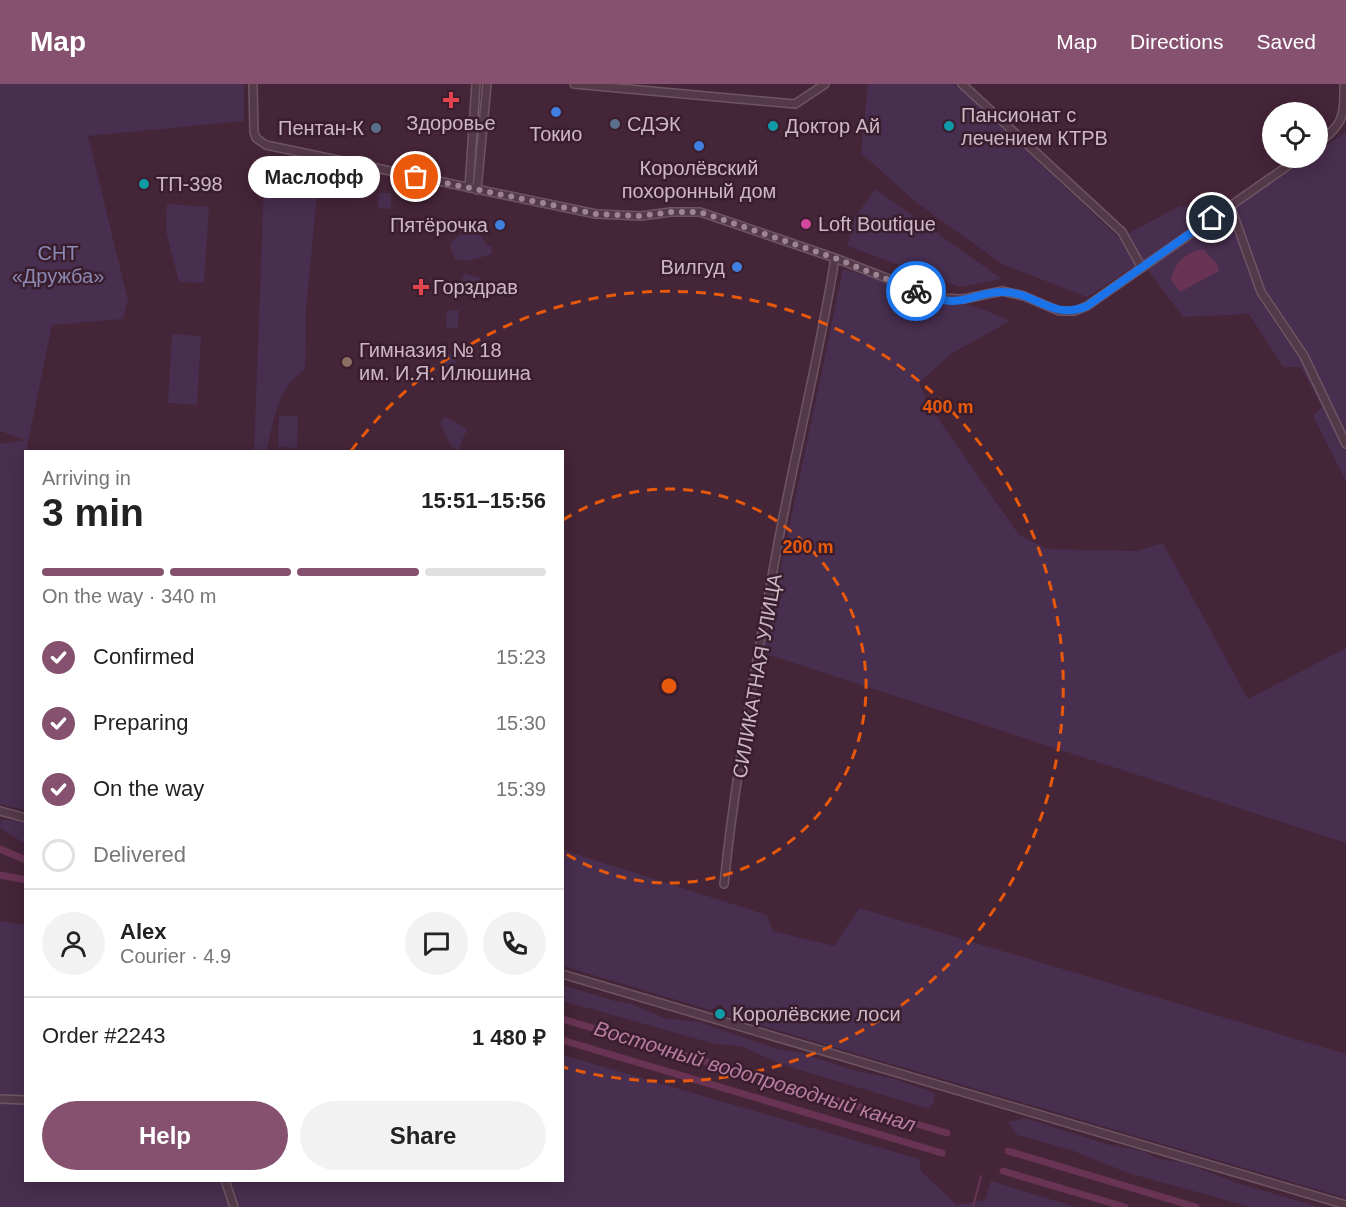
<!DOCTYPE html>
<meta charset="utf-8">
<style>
:root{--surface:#fff;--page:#f2f2f2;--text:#222;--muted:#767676;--line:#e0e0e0;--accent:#85516f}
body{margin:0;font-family:Helvetica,sans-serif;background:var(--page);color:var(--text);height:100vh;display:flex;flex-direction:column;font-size:22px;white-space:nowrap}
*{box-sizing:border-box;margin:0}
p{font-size:20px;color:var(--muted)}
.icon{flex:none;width:33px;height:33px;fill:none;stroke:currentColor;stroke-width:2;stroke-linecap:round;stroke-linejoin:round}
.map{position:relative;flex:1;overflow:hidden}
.drawer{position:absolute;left:24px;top:366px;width:540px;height:732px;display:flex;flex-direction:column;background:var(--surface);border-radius:0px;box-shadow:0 3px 15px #0003}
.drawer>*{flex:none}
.buttons{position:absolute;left:1262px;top:18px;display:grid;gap:12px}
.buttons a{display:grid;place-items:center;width:66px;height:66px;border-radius:50%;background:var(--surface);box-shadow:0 3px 15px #0003;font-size:30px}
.pin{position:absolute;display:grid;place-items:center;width:51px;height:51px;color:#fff;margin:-26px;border:3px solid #fff;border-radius:50%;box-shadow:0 2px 6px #0007}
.courier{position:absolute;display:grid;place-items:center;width:60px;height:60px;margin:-30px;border:4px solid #1a73e8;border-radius:50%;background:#fff;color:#222;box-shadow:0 2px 8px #0007}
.bubble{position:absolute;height:42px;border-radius:21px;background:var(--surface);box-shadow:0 3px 15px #0003;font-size:20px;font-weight:700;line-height:42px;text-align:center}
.headline em{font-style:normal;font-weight:700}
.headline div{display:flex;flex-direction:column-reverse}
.headline{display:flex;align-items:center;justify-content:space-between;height:102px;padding:0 18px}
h1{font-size:39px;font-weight:700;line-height:45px}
.bar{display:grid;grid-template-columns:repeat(4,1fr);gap:9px 6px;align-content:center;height:72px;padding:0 18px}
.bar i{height:8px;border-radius:4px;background:var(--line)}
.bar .current{background:var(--accent)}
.bar p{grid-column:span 4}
.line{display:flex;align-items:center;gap:15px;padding:0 18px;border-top:2px solid var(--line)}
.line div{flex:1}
.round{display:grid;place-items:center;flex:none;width:63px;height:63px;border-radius:32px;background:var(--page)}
ol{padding:0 18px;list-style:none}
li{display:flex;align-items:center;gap:18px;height:66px}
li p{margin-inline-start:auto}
li .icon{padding:6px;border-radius:50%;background:var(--accent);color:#fff;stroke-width:4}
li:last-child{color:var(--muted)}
li i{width:33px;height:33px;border:3px solid var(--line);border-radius:50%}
.cta{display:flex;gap:12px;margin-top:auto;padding:12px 18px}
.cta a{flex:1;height:69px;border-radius:36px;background:var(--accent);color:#fff;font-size:24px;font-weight:700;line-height:69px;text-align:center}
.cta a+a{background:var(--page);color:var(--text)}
header{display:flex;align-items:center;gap:36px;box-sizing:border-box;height:84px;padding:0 30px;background:var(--accent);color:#fff}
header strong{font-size:28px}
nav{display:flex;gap:33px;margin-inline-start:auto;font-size:21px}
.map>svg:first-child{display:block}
.green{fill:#482e4f}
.water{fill:#693454}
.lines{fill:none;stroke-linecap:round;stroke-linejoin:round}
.stream{stroke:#693454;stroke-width:2}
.canal{stroke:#693454;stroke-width:7}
.street-casing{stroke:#6f5564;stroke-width:10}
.street{stroke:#543949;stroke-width:7}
.done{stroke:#9e8493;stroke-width:6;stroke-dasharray:0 10.8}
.route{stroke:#1a73e8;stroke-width:8}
.ring{fill:none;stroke:#e8590c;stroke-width:3;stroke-dasharray:10 8}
.health-dot{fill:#e0444e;stroke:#3a1e2e;stroke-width:2}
.shop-dot{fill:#3f7fe0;stroke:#3a1e2e;stroke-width:2}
.service-dot{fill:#5c6f8a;stroke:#3a1e2e;stroke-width:2}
.culture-dot{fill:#0f9aa8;stroke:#3a1e2e;stroke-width:2}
.hotel-dot{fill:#d1479c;stroke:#3a1e2e;stroke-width:2}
.education-dot{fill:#8d6e63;stroke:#3a1e2e;stroke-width:2}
.labels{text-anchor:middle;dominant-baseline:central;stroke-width:5;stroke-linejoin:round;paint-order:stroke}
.poi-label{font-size:20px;fill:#ceb7c4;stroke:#3a1e2e;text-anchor:start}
.park-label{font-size:20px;fill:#8b89b4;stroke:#3a1e2e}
.street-label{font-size:20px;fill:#ceb7c4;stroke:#3a1e2e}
.water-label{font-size:21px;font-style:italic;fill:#b77ca0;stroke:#3a1e2e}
.centre{fill:#e8590c;stroke:#3a1e2e;stroke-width:3}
.ring-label{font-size:18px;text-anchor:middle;font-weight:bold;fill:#e8590c;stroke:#3a1e2e;stroke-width:5;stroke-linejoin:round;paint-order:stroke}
</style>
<header>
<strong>Map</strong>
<nav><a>Map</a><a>Directions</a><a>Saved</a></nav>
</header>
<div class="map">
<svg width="1346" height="1123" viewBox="0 0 1346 1123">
<rect width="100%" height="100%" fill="#452538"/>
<!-- green -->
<path class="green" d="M 0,0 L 244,0 L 244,37 L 88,52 L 128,216 L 123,235 L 52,241 L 26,368 L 25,726 L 0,720 L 0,360 L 25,356 L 0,347 Z
M 868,0 L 955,0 L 1119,154 L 1180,122 L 1229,126 L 1237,123 L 1309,74 L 1317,74 L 1317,68 L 1346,48 L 1346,397 L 1313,332 L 1322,323 L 1301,283 L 1283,283 L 1249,230 L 1183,233 L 1142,178 L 1087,213 L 1002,180 L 917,119 L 861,69 Z
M 272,81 L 319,92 L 306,225 L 305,286 C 277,302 274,339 266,367 L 254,367 L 264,100 L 265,86 Z
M 875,105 L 1002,195 L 960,203 L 847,162 L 855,133 Z
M 379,109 L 391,109 L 391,125 L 378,124 Z
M 167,120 L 209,123 L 204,199 L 179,198 L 166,147 Z
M 463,149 L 474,149 L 482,153 L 486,161 L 491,162 L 492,170 L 468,177 L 455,175 L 450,162 L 453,156 Z
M 843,185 L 985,226 L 1010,237 L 951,270 L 919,299 L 931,324 L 1019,451 L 1048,465 L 1136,467 L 1163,459 L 1248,615 L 1346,564 L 1346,759 L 763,569 Z
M 464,189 L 480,194 L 477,206 L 460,200 Z
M 447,226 L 459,226 L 458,244 L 446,244 Z
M 172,250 L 201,252 L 197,321 L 168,319 Z
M440 278a8 8 0 1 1 16 0a8 8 0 1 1-16 0Z
M 279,332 L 298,332 L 297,364 L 278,363 Z
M 444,334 L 448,334 L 467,345 L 458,367 L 451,362 L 440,339 Z
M 1,735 L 25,738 L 25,760 L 0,744 Z
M 563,766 L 767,831 L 773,847 L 834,862 L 859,824 L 1346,970 L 1346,1114 L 726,931 L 721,920 L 710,926 L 563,882 Z
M 0,837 L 25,841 L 26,1096 L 562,1096 L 563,971 L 919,1075 L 921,1087 L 957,1121 L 985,1116 L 991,1097 L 1076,1123 L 0,1123 Z
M 562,901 L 615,917 L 632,920 L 664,934 L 699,938 L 774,964 L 801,969 L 853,986 L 895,995 L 935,1009 L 934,1018 L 929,1024 L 913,1020 L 783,981 L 743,963 L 711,959 L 563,917 Z
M 1025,1034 L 1106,1060 L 1142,1067 L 1160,1075 L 1186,1079 L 1237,1099 L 1320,1123 L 1251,1123 L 1128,1089 L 1071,1066 L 1017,1051 L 1008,1038 Z"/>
<!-- water -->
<path class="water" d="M 1203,165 L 1217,180 L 1219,187 L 1180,208 L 1171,196 C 1174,179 1186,168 1203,165 Z"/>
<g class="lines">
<!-- stream -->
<path class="stream" d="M 973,1123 L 981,1092"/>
<!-- canal -->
<path class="canal" d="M 0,765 L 26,776
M 0,791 L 26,796
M 562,935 L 947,1049
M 562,956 L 942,1069
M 1008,1067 L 1196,1123
M 1003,1087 L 1125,1123"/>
<defs>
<path id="street" d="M 253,0 L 254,48 L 256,54 L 266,61 L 596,130 L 641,132 L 671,128 L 700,128 L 835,174 L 938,214 L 964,215 L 1002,207 L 1024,212 L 1059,227 L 1075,227 L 1087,222 L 1299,74
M 574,0 L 795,20 L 825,0
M 962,0 L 1122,148 L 1142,184
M 1317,60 C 1344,40 1344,33 1344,0
M 469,104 L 476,0
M 477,106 L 487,0
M 1230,121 L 1261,208 L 1304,272 L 1346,360
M 0,727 L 26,734
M 724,800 C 736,684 758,569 779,454 C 797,360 820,268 835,174
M 562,890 L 1346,1121
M 0,1015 L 26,1016
M 225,1096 L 234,1123"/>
</defs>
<!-- street casing -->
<use href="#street" class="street-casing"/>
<!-- street -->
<use href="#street" class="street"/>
</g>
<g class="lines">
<!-- done -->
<path class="done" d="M 416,93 L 596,130 L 641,132 L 671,128 L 700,128 L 835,174 L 916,207"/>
<!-- route -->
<path class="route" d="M 916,207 C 927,211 940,217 952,217 C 969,217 985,207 1003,208 C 1036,208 1052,237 1087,222 L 1212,134"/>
</g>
<!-- distance rings -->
<g class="ring">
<path d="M563 436A197 197 0 1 1 563 768"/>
<path d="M351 367A395 395 0 1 1 563 983"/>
</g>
<!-- markers -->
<g class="health-dot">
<path d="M448 7h6v6h6v6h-6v6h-6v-6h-6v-6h6z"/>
<path d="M418 194h6v6h6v6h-6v6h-6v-6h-6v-6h6z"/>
</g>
<g class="shop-dot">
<circle cx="556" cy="28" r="6"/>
<circle cx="699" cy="62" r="6"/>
<circle cx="500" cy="141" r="6"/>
<circle cx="737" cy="183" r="6"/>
</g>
<g class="service-dot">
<circle cx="615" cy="40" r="6"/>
<circle cx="376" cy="44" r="6"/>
</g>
<g class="culture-dot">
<circle cx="773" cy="42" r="6"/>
<circle cx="949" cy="42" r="6"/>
<circle cx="144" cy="100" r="6"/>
<circle cx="720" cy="930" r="6"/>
</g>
<circle class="hotel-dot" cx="806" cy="140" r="6"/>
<circle class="education-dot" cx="347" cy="278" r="6"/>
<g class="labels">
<!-- poi labels -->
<g class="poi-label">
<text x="961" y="31">Пансионат с<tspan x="961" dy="23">лечением КТРВ</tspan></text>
<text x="451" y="39" text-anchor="middle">Здоровье</text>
<text x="627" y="40">СДЭК</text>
<text x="785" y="42">Доктор Ай</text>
<text x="364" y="44" text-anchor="end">Пентан-К</text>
<text x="556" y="50" text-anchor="middle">Токио</text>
<text x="699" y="84" text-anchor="middle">Королёвский<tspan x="699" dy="23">похоронный дом</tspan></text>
<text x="156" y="100">ТП-398</text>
<text x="818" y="140">Loft Boutique</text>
<text x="488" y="141" text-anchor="end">Пятёрочка</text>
<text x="725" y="183" text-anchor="end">Вилгуд</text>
<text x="433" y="203">Горздрав</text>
<text x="359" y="266">Гимназия № 18<tspan x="359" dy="23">им. И.Я. Илюшина</tspan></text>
<text x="732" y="930">Королёвские лоси</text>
</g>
<!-- park labels -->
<g class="park-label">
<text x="58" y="169">СНТ<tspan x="58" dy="23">«Дружба»</tspan></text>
</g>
<!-- street labels -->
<g class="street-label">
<text transform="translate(757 592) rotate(-80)">СИЛИКАТНАЯ УЛИЦА</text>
</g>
<!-- water labels -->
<g class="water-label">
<text transform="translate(755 992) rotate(17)">Восточный водопроводный канал</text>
</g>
</g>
<circle cx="669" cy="602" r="9" class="centre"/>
<g class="ring-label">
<text x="948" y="329">400 m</text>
<text x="808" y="469">200 m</text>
</g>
</svg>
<div class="buttons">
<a><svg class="icon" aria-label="locate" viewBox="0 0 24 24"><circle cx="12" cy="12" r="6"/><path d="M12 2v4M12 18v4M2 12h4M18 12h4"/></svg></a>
</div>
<div class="pin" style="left:416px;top:93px;background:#ea580c"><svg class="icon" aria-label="bag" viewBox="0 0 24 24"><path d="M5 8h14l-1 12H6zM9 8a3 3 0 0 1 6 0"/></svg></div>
<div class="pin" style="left:1212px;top:134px;background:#1f2937"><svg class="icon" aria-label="home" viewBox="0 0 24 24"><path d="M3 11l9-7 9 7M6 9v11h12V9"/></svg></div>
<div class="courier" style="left:916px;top:207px"><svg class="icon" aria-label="bike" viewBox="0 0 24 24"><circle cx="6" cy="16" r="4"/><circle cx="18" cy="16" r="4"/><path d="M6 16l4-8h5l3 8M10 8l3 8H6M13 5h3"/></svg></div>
<div class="bubble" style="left:248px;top:72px;width:132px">Маслофф</div>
<section class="drawer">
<div class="headline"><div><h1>3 min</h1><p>Arriving in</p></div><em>15:51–15:56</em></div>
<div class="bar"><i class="current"></i><i class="current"></i><i class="current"></i><i></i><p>On the way · 340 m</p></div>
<ol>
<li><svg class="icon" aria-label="check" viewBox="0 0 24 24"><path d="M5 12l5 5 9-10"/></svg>Confirmed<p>15:23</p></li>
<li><svg class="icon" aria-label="check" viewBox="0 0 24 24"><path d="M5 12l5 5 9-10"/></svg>Preparing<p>15:30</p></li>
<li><svg class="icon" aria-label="check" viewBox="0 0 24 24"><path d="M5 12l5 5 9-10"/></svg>On the way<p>15:39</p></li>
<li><i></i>Delivered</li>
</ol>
<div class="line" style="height:108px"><a class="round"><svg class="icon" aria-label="person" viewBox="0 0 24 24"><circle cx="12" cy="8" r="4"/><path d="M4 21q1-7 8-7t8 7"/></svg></a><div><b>Alex</b><p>Courier · 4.9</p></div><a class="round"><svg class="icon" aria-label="chat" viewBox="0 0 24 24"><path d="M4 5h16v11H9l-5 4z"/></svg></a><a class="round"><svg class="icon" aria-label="phone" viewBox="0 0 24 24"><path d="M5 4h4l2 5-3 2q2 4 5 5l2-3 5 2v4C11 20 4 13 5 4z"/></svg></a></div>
<div class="line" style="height:78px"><div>Order #2243</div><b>1 480 ₽</b></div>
<div class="cta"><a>Help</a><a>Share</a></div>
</section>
</div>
